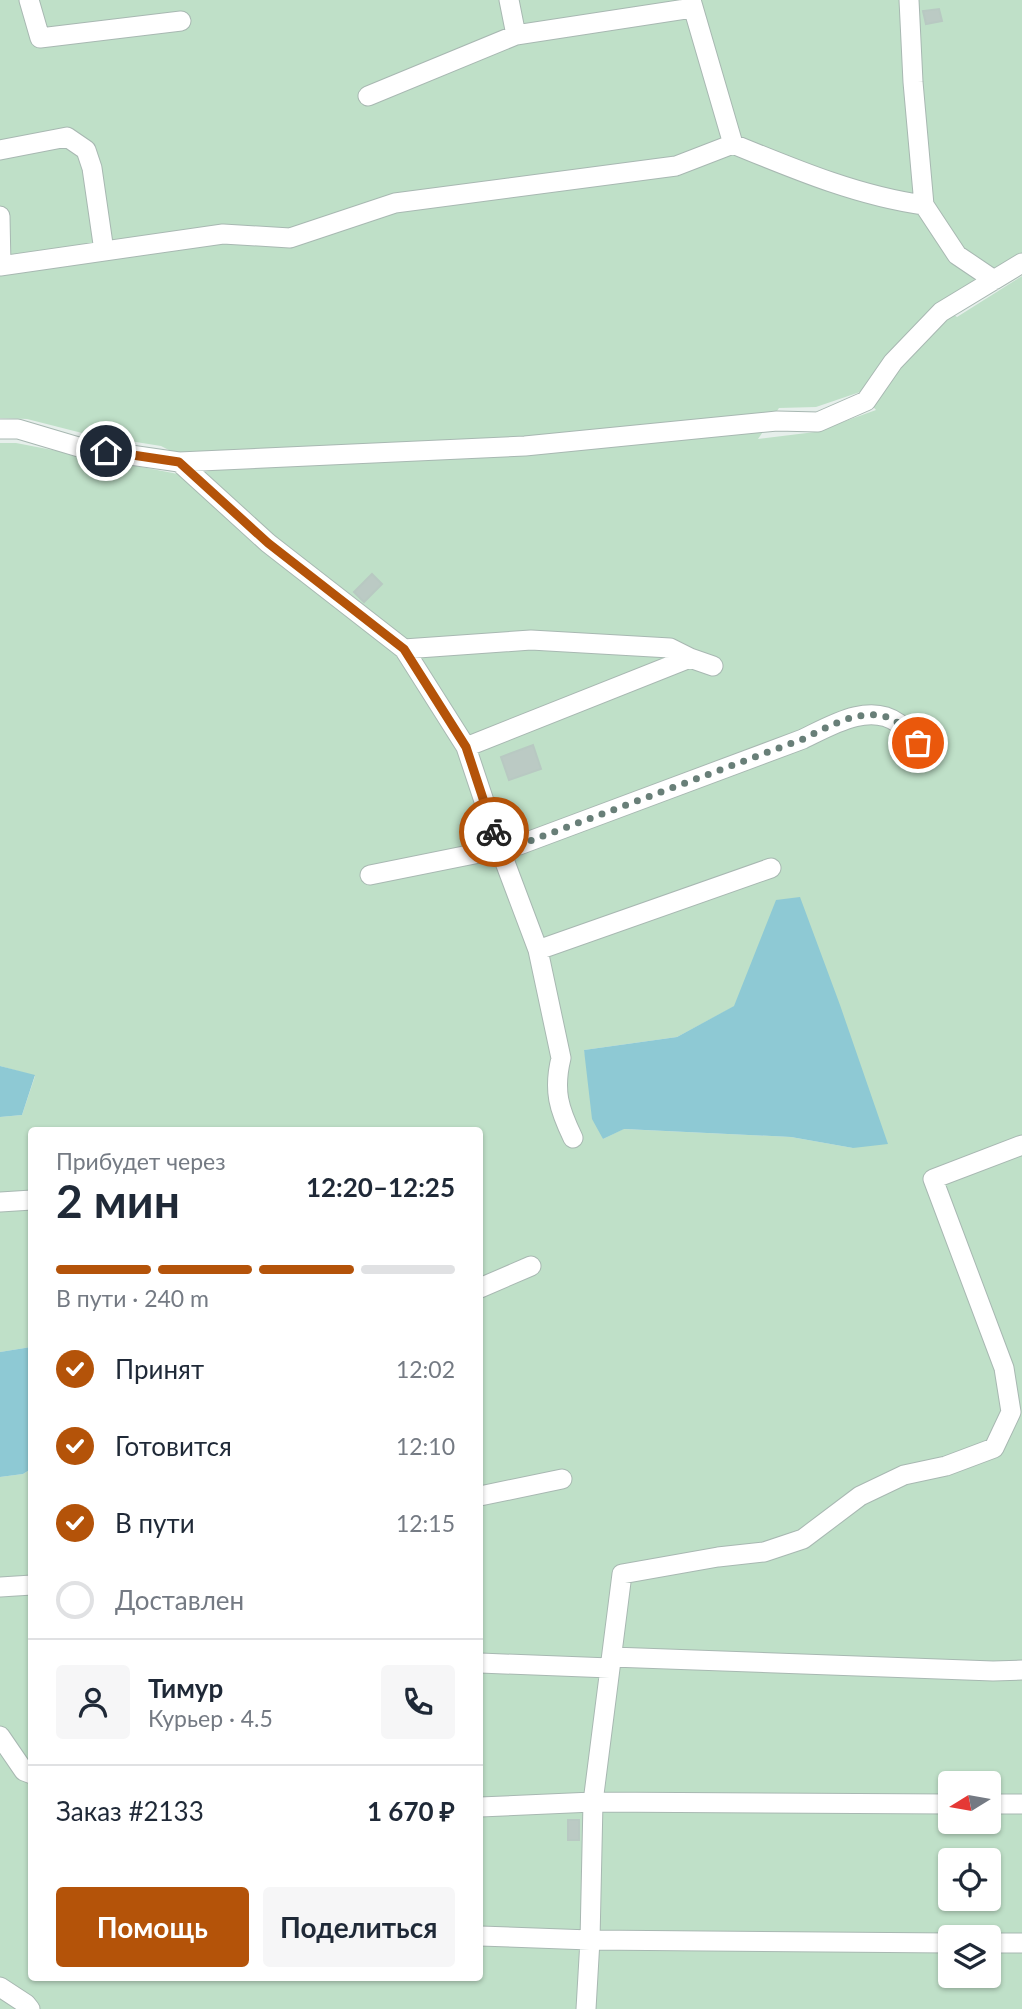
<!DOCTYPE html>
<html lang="ru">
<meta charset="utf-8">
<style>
:root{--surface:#fff;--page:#f6f6f7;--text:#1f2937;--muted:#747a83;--line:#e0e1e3;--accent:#b45309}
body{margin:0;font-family:Lato,sans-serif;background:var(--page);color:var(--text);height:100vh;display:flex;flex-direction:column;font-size:26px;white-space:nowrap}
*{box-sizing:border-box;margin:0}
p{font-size:23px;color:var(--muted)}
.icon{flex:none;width:38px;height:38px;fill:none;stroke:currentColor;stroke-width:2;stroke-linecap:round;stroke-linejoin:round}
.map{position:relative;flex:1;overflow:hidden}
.side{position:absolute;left:28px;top:1127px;width:455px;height:854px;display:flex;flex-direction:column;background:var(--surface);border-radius:7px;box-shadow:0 2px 5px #0004}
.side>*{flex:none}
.needle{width:46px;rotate:259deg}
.controls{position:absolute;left:938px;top:1771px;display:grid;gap:14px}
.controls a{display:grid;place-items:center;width:63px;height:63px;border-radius:7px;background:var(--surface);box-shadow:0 2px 5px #0004;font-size:35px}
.pin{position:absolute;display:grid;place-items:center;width:60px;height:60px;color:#fff;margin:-30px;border:4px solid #fff;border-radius:50%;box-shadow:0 2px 7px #0007}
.courier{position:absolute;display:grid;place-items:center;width:70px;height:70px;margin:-35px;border:5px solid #b45309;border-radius:50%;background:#fff;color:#222;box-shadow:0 2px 9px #0007}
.summary em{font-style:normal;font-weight:700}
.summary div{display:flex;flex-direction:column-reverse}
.summary{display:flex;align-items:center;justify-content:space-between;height:119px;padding:0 28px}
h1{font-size:46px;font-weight:700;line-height:52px}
.bar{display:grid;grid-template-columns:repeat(4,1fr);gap:10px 7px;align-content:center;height:84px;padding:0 28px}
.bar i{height:9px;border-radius:5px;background:var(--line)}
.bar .active{background:var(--accent)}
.bar p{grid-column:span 4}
.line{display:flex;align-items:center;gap:18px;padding:0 28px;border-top:2px solid var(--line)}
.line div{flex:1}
.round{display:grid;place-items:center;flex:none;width:74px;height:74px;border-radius:7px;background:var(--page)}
ol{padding:0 28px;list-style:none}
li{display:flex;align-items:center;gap:21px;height:77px}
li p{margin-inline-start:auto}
li .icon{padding:7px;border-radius:50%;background:var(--accent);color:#fff;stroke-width:4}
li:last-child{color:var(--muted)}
li i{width:38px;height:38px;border:4px solid var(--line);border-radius:50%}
.action{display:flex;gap:14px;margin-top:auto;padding:14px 28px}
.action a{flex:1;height:80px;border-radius:7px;background:var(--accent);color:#fff;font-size:28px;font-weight:700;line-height:80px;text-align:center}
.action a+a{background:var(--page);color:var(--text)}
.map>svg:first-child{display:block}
.green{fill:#bfe0c8;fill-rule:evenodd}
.water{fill:#8ec9d4}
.building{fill:#bbcac4;stroke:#b8c9c2;stroke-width:2}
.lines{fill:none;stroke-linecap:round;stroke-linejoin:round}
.minor-casing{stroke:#a8b8b2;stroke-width:21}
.minor{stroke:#fff;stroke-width:19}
.done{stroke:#687f78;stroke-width:7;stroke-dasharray:0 12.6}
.route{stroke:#b45309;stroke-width:9}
</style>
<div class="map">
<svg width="1022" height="2009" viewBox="0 0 1022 2009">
<rect width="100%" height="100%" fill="#e6efeb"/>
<!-- green -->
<path class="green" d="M 0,0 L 1022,0 L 1022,253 L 938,303 L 957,317 L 1022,276 L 1022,2009 L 0,2009 L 0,1477 L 23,1474 L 31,1469 L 32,1978 L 480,1978 L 480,1130 L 32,1130 L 31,1347 L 0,1352 L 0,1117 L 22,1115 L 35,1076 L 0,1066 L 0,443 L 16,443 L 178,474 L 210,471 L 161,446 L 86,434 L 27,419 L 0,418 ZM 860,392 L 876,410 L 815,432 L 758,439 L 779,408 L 816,407 ZM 735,1006 L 853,1148 L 791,1137 L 623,1129 L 603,1139 L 584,1050 L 677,1037 ZM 950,1783 L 989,1783 L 989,1822 L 950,1822 ZM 950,1860 L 989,1860 L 989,1899 L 950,1899 ZM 950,1937 L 989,1937 L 989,1976 L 950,1976 Z"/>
<!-- water -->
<path class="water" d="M 800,897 L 840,1005 L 888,1144 L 853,1148 L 791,1137 L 624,1129 L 603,1139 L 592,1119 L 584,1050 L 677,1037 L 734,1006 L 776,900 Z
M 0,1066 L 35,1075 L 22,1115 L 0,1117 Z
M 31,1347 L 31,1469 L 23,1474 L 0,1477 L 0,1352 Z"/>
<!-- building -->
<path class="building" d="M 939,9 L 942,21 L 926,24 L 923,11 Z
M 372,574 L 382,584 L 364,602 L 354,592 Z
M 533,745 L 541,769 L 509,780 L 501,757 Z
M 568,1820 L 579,1820 L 579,1840 L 568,1840 Z"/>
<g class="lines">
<defs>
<path id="minor" d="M 29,0 L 40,38 L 181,21
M 509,0 L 516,35
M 691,0 L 733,144
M 368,96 L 516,35 L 692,8
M 0,150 L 67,137 L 86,150 L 92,168 L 104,251
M 924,205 L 957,255 L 994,280
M 0,216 L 1,266
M 0,266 L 223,234 L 290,238 L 395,203 L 676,166 L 733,144 C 794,169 858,196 924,205 L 913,82 L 909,0
M 0,429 L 18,429 L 82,448 L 179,462 L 525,446 L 777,421 L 818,422 L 866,401 L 893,362 L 941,312 L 1022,263
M 179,462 L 268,543 L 404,649 L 466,747 L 500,849 L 538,950 L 561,1058 C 553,1091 559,1109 573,1138
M 404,649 L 531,640 L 670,648 L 690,658 L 713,666
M 466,747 L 690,658
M 370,875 L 519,845 L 803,739 C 830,726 869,702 898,723 C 905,728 912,737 918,743
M 538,950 L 771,868
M 0,1202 L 32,1200
M 480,1288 L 531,1266
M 480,1496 L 562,1479
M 0,1587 L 32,1585
M 612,1657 L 993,1671 L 1022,1670
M 480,1663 L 610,1668
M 0,1736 L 24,1771 L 32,1774
M 950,1804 L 593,1802 L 622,1574 L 718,1557 L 764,1552 L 803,1539 L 860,1496 L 904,1475 L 946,1466 L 994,1448 L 1011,1412 L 1004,1368 L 933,1179 L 1022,1145
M 989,1804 L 1022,1804
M 480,1807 L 593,1802 L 590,1940 L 586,2009
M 480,1936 L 590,1940 L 950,1943
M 989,1943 L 1022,1943
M 0,1987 L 26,2004 L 30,2009"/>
</defs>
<!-- minor casing -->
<use href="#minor" class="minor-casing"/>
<!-- minor -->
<use href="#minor" class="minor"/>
</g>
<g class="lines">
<!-- done -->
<path class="done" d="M 494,832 L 500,849 L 519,845 L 803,739 C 830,726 869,702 898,723 C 906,728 912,737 918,743"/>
<!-- route -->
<path class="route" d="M 106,451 L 179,462 L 268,543 L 404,649 L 466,747 L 494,832"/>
</g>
</svg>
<div class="controls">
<a><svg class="needle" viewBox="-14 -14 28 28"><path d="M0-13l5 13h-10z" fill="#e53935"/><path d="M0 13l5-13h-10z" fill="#747a83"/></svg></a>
<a><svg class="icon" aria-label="locate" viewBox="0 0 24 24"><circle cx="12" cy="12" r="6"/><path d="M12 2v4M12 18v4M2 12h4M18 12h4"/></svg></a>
<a><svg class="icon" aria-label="layers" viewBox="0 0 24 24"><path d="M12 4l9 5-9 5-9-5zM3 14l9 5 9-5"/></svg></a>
</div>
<div class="pin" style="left:918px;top:743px;background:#ea580c"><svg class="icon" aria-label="bag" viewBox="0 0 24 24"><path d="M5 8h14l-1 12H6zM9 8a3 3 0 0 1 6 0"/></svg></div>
<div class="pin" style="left:106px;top:451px;background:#1f2937"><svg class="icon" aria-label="home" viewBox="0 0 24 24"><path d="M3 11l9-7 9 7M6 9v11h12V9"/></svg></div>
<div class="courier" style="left:494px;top:832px"><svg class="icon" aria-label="bike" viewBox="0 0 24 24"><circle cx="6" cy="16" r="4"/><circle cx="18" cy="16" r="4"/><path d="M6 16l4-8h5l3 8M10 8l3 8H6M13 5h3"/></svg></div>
<section class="side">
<div class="summary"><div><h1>2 мин</h1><p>Прибудет через</p></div><em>12:20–12:25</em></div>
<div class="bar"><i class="active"></i><i class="active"></i><i class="active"></i><i></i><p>В пути · 240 m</p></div>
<ol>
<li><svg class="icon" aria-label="check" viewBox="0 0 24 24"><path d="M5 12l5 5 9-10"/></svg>Принят<p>12:02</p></li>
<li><svg class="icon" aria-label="check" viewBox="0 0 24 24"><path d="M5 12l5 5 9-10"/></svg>Готовится<p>12:10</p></li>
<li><svg class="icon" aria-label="check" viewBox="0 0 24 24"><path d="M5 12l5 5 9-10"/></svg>В пути<p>12:15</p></li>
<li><i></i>Доставлен</li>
</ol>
<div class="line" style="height:126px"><a class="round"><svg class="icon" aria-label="person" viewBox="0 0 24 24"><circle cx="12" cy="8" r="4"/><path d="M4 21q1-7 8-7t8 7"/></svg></a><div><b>Тимур</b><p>Курьер · 4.5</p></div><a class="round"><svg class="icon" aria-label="phone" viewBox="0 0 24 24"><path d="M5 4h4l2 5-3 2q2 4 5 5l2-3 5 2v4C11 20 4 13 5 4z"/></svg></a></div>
<div class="line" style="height:91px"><div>Заказ #2133</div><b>1 670 ₽</b></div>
<div class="action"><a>Помощь</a><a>Поделиться</a></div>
</section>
</div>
